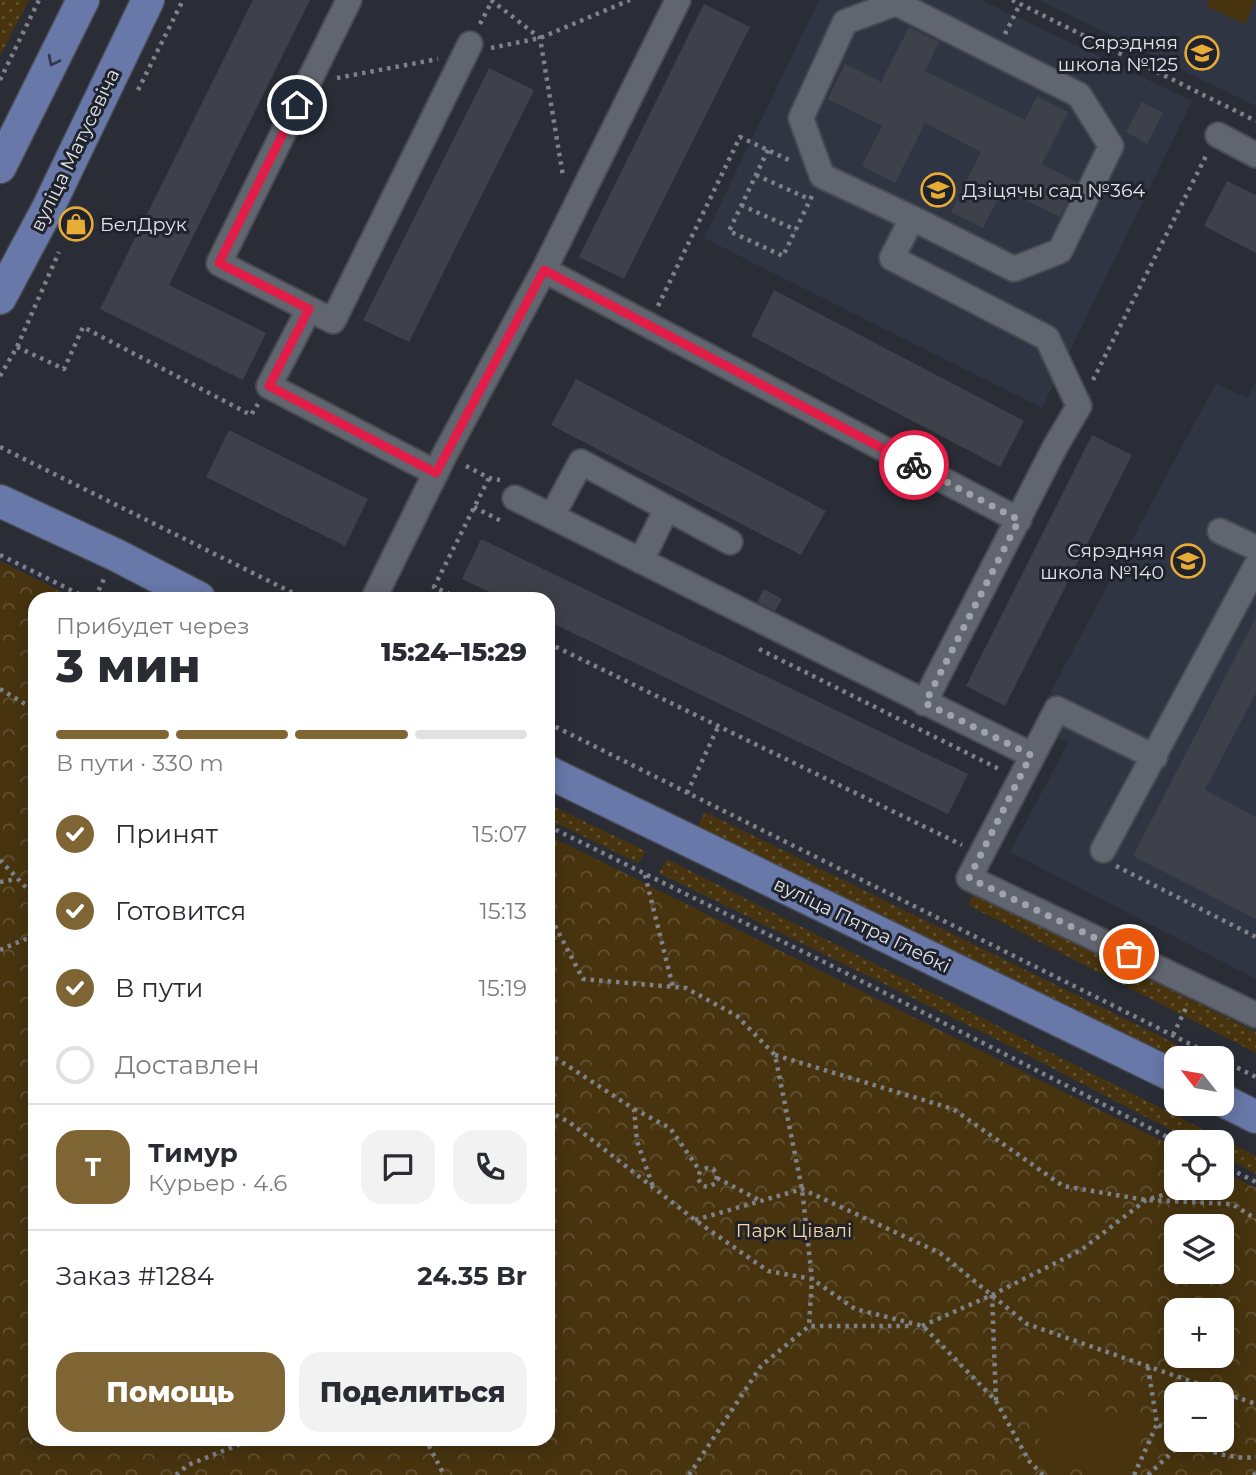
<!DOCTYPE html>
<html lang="ru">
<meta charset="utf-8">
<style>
:root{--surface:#fff;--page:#f2f2f3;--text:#2b2b33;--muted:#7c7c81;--line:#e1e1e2;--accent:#7f6534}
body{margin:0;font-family:Montserrat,sans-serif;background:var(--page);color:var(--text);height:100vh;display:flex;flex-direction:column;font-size:26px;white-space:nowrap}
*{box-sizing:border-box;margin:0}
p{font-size:23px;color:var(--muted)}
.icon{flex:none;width:38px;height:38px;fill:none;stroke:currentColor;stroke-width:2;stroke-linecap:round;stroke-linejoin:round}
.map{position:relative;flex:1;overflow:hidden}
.side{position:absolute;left:28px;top:592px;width:527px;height:854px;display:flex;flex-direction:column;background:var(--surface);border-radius:21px;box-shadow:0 4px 18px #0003}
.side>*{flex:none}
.needle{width:46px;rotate:301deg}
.fabs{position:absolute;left:1164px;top:1046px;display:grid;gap:14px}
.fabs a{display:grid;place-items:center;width:70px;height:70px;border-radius:14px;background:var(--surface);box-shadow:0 4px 18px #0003;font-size:35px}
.pin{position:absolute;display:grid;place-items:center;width:60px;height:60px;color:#fff;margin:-30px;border:4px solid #fff;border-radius:50%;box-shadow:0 2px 7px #0007}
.courier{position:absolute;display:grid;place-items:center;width:70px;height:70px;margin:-35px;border:5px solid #e11d48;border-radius:50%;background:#fff;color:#222;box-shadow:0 2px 9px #0007}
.overview em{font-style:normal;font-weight:800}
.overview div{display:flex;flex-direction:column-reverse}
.overview{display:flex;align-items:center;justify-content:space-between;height:119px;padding:0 28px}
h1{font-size:46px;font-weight:800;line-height:52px}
.bar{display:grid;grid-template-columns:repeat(4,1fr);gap:10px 7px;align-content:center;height:84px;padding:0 28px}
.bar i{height:9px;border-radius:5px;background:var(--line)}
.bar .on{background:var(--accent)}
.bar p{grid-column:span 4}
.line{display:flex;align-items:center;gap:18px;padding:0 28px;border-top:2px solid var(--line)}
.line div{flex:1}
.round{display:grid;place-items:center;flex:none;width:74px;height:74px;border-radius:21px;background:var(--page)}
ol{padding:0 28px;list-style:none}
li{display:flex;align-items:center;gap:21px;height:77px}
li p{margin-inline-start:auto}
li .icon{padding:7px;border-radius:50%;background:var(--accent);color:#fff;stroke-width:4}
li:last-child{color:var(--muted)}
li i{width:38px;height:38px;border:4px solid var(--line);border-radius:50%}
.action{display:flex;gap:14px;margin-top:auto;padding:14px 28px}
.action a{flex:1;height:80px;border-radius:21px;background:var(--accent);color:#fff;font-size:28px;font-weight:800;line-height:80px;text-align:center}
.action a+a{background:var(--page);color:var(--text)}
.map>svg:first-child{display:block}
.built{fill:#303544}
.grass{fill:url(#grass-dots)}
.park{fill:url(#park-crowns);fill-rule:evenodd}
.pitch{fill:#47340f}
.building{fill:#3e414a}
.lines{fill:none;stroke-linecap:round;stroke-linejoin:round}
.minor-casing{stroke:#484b52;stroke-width:28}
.major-casing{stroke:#484b52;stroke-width:35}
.path{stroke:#7e8188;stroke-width:4.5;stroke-dasharray:3.5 5;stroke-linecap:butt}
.minor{stroke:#61656f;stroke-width:24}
.major{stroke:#6878a9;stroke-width:32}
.oneway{stroke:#32384b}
.done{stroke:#a0a3aa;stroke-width:7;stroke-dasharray:0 12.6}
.route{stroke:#e11d48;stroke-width:9}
.labels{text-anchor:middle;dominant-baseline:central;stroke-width:6;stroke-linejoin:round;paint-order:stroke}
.poi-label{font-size:19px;fill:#e0e3e8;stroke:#20232c;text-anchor:end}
.street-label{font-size:19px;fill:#e0e3e8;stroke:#20232c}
.park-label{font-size:19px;fill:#f9d598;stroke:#20232c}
</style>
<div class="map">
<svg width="1256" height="1475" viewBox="0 0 1256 1475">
<defs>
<pattern id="grass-dots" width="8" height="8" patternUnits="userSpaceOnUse" patternTransform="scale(1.75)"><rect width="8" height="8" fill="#47340f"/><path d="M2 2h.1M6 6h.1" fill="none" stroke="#615132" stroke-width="1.8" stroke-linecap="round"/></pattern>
<pattern id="park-crowns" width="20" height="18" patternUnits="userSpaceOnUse" patternTransform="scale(1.75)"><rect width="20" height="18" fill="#47340f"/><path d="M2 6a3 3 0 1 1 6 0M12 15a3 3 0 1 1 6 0" fill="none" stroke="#615132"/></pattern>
</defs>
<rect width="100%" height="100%" fill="#2a2d36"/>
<!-- built -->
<path class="built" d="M 819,0 L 981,0 L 1192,101 L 1042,408 L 704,238 Z
M 1039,0 L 1256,0 L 1256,106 Z
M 1256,382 L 1256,979 L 1010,852 L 1068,743 L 1034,723 L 1216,383 L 1247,398 Z"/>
<!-- grass -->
<path class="grass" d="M 0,0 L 29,0 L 0,56 Z
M 548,804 L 646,851 L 638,863 L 548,819 Z
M 705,812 L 1188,1050 L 1183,1059 L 1176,1059 L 1176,1064 L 697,828 Z
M 667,859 L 1256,1156 L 1256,1174 L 1222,1156 L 1222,1143 L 1196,1143 L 1000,1041 L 659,873 Z
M 974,893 L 1256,1032 L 1256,1053 L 968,905 Z"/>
<!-- park -->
<path class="park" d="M 0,561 L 74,598 L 35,598 L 35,1438 L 548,1438 L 548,835 L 1176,1148 L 1176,1188 L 1222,1188 L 1222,1171 L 1256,1188 L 1256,1475 L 0,1475 ZM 1176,1227 L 1222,1227 L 1222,1272 L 1176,1272 ZM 1176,1311 L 1222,1311 L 1222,1356 L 1176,1356 ZM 1176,1395 L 1222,1395 L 1222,1440 L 1176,1440 Z"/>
<!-- pitch -->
<path class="pitch" d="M 1209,0 L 1255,0 L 1245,24 L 1206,6 Z
M 1058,1393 L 1146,1428 L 1128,1475 L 1092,1475 L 1034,1452 Z"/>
<!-- building -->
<path class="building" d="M 253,0 L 310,0 L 169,285 L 266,333 L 243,380 L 100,309 Z
M 704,4 L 750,27 L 624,279 L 579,257 Z
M 909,27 L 939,42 L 925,71 L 1025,120 L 1037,96 L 1068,112 L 1042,164 L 1077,182 L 1060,217 L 1003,189 L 983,228 L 951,212 L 981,152 L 925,123 L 895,183 L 862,166 L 882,126 L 828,99 L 845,64 L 881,82 Z
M 489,68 L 534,90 L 409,342 L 363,320 Z
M 1142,102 L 1163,113 L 1147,144 L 1126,132 Z
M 1227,181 L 1256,195 L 1256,253 L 1204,226 Z
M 774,290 L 1024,421 L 1000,467 L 751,336 Z
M 576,379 L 826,511 L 801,555 L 551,425 Z
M 229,430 L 368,499 L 345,546 L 206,477 Z
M 1092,435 L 1132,455 L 1005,706 L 966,686 Z
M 481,539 L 968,774 L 948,814 L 548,621 L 548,598 L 502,598 L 462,579 Z
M 764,589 L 782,599 L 775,611 L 757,602 Z
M 1256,617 L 1256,693 L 1205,790 L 1256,817 L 1256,919 L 1133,856 Z"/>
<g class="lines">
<defs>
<path id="minor" d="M 1218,135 L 1256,155
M 912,218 L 1014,269 L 1060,251 L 1111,146 L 1079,95 L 896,3 L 845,22 L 801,118 L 822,176 L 912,218 L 892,258 L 1047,338 L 1079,406 L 1055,447 L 924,703
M 544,270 L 1019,520
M 309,309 L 219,263 L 349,0
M 436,473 L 269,386 L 309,309 L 333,321 L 470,44
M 515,498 L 1032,755
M 552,516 L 581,462 L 730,542
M 1220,531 L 1256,548
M 641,561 L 667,508
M 374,598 L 445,454 L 544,270 L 678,0
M 1155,757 L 1057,709 L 969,878 L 1256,1015
M 1103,850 L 1256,566"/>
<path id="major" d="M 0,167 L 83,0
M 0,298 L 48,208 L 148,0
M 0,501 L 116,555 L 199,598
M 548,772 L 1176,1077
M 1222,1100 L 1256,1117"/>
</defs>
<!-- minor casing -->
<use href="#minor" class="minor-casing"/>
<!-- major casing -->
<use href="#major" class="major-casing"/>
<!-- path -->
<path class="path" d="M 491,0 L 540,38 L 563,176
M 1012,0 L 1256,121
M 480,24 L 492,1
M 1005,34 L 1020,4
M 491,48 L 540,38 L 630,0
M 337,78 L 438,59
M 0,80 L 39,0
M 138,90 L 183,0
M 768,150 L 729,231 L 783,256 L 812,196
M 756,175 L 809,199
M 741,205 L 796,230
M 658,306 L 740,137 L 791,161
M 17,347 L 64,369 L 83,327 L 251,415 L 258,404
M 0,376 L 17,347 L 59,252
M 1093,380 L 1207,154
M 0,447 L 303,598
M 466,466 L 489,478 L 500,480
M 474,507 L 503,522
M 0,555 L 87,598
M 95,598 L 105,577
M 458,598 L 434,587 L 489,478
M 548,643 L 962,845
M 759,649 L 999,769 L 998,771
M 0,689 L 35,710
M 548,723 L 1220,1059
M 687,793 L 718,727
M 548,826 L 832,966 L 1179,1143
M 0,860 L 35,897
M 1116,866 L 1256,937
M 645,875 L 673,987
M 0,882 L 16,879
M 548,921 L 554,924 L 583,979 L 686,988 L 737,1016 L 775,1055 L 802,1189 L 812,1279 L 809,1326
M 0,950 L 35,935
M 1173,1035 L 1186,1008
M 548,1053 L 634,1109 L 637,1141 L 653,1187
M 775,1055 L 953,1109 L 1063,1186 L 1146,1200 L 1232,1204 L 1256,1219
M 1222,1060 L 1256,1077
M 634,1109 L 670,1128 L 700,1171 L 698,1179 L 703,1186 L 708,1187 L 716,1183 L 717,1174 L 713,1169 L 707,1168 L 700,1171
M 548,1111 L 569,1122 L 695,1220 L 768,1271 L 812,1279 L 855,1309 L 923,1326 L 996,1401 L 1029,1461 L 1043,1475
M 1222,1165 L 1256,1182
M 717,1178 L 759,1200
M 1222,1178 L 1237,1173
M 695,1220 L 802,1189 L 940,1253 L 1027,1324 L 1256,1404
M 992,1295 L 996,1401
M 922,1326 L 992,1295 L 1081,1250 L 1146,1200 L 1186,1188
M 1148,1367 L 1157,1424 L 1176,1436
M 1222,1410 L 1237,1397
M 425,1438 L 444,1475
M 1182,1440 C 1204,1450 1232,1460 1256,1457
M 176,1475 L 188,1465 L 255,1438
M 689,1475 L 761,1366 L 809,1326 L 913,1326
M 1134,1475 L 1157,1424
M 1148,1475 L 1185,1440
M 1253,1475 L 1256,1473"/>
<!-- minor -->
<use href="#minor" class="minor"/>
<!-- major -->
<use href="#major" class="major"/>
</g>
<!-- one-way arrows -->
<defs><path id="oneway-chevron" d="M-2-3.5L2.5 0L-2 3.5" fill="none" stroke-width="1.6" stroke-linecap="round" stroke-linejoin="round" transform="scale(1.75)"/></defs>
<use class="oneway" href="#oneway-chevron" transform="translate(53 61) rotate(117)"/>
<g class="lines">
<!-- done -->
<path class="done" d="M 914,465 L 1019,520 L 925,703 L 1031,755 L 969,878 L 1129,954"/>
<!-- route -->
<path class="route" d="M 297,105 L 219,263 L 309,309 L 269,386 L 436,473 L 544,270 L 914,465"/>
</g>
<!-- icons -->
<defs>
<symbol id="school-ring" viewBox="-11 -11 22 22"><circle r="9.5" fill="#20232c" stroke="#e6ac36" stroke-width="1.5"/><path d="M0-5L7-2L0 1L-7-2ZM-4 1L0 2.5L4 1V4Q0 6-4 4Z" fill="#e6ac36"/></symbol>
<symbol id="shop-ring" viewBox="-11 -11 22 22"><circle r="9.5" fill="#20232c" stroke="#e6ac36" stroke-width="1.5"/><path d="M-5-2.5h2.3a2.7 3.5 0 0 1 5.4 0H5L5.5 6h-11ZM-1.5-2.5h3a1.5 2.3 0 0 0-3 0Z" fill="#e6ac36"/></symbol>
</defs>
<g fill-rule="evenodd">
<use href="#school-ring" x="1183" y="34" width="38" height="38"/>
<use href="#school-ring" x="919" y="171" width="38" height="38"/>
<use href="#shop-ring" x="57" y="205" width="38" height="38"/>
<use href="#school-ring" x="1169" y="542" width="38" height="38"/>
</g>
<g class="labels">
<!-- poi labels -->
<g class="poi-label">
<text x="1178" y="42">Сярэдняя<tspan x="1178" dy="22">школа №125</tspan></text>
<text x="962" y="190" text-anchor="start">Дзіцячы сад №364</text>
<text x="100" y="224" text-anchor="start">БелДрук</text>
<text x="1164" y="550">Сярэдняя<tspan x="1164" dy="22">школа №140</tspan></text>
</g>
<!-- street labels -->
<g class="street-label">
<text transform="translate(75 150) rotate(-64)">вуліца Матусевіча</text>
<text transform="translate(862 925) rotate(26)">вуліца Пятра Глебкі</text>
</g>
<!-- park labels -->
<g class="park-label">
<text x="794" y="1230">Парк Цівалі</text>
</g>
</g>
</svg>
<div class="fabs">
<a><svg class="needle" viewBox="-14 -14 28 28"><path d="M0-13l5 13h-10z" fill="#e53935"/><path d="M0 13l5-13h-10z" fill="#7c7c81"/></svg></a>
<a><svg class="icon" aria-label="locate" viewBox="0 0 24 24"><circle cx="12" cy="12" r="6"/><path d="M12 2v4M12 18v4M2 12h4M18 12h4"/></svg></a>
<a><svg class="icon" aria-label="layers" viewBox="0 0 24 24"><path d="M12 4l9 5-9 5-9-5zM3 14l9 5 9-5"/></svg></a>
<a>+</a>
<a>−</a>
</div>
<div class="pin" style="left:1129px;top:954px;background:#ea580c"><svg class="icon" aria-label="bag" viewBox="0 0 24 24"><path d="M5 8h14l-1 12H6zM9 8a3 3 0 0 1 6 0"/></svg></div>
<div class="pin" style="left:297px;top:105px;background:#1f2937"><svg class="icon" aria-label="home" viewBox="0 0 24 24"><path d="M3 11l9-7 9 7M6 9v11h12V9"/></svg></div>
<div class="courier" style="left:914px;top:465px"><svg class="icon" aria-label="bike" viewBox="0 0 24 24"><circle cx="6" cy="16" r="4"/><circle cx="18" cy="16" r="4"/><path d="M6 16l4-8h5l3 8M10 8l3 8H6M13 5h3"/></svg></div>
<section class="side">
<div class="overview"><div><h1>3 мин</h1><p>Прибудет через</p></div><em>15:24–15:29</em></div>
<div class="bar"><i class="on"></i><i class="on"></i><i class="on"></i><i></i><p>В пути · 330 m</p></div>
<ol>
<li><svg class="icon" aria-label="check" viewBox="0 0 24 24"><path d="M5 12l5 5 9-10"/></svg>Принят<p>15:07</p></li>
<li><svg class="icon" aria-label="check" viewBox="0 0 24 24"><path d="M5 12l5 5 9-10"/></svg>Готовится<p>15:13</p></li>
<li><svg class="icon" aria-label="check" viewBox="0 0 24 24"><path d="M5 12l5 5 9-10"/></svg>В пути<p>15:19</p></li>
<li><i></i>Доставлен</li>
</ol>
<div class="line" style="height:126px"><b class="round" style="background:var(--accent);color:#fff">Т</b><div><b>Тимур</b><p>Курьер · 4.6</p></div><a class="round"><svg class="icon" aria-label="chat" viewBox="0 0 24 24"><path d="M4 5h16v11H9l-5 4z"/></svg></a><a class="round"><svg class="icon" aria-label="phone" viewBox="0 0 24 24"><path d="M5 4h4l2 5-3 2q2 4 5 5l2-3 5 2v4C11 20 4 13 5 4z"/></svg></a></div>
<div class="line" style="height:91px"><div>Заказ #1284</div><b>24.35 Br</b></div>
<div class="action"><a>Помощь</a><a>Поделиться</a></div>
</section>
</div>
